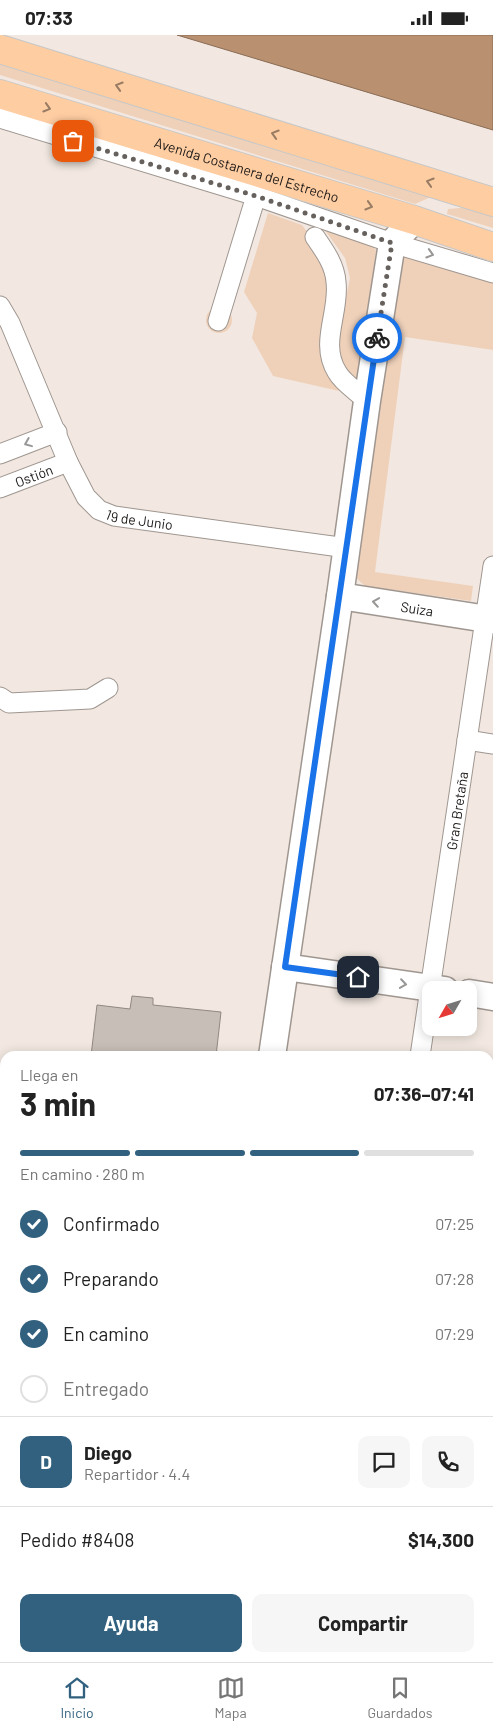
<!DOCTYPE html>
<html lang="es">
<meta charset="utf-8">
<style>
:root{--surface:#fff;--page:#f6f6f6;--text:#222;--muted:#767676;--line:#e0e0e0;--accent:#31617f}
body{margin:0;font-family:Barlow,sans-serif;background:var(--page);color:var(--text);height:100vh;display:flex;flex-direction:column;font-size:19px;white-space:nowrap}
*{box-sizing:border-box;margin:0}
p{font-size:16px;color:var(--muted)}
.icon{flex:none;width:28px;height:28px;fill:none;stroke:currentColor;stroke-width:2;stroke-linecap:round;stroke-linejoin:round}
.map{position:relative;flex:1;overflow:hidden}
.details{position:absolute;left:0px;top:1016px;width:494px;height:611px;display:flex;flex-direction:column;background:var(--surface);border-radius:15px 15px 0 0;box-shadow:0 2px 12px #0003}
.details>*{flex:none}
.needle{width:32px;rotate:231deg}
.controls{position:absolute;left:422px;top:946px;display:grid;gap:10px}
.controls a{display:grid;place-items:center;width:55px;height:55px;border-radius:10px;background:var(--surface);box-shadow:0 2px 12px #0003;font-size:25px}
.pin{position:absolute;display:grid;place-items:center;width:42px;height:42px;color:#fff;margin:-21px;border-radius:10px;box-shadow:0 2px 8px #0006}
.courier{position:absolute;display:grid;place-items:center;width:50px;height:50px;margin:-25px;border:4px solid #1a73e8;border-radius:50%;background:#fff;color:#222;box-shadow:0 1px 6px #0007}
.head em{font-style:normal;font-weight:700}
.head div{display:flex;flex-direction:column-reverse}
.head{display:flex;align-items:center;justify-content:space-between;height:85px;padding:0 20px}
h1{font-size:32px;font-weight:700;line-height:38px}
.bar{display:grid;grid-template-columns:repeat(4,1fr);gap:8px 5px;align-content:center;height:60px;padding:0 20px}
.bar i{height:6px;border-radius:4px;background:var(--line)}
.bar .current{background:var(--accent)}
.bar p{grid-column:span 4}
.line{display:flex;align-items:center;gap:12px;padding:0 20px;border-top:1px solid var(--line)}
.line div{flex:1}
.round{display:grid;place-items:center;flex:none;width:52px;height:52px;border-radius:10px;background:var(--page)}
ol{padding:0 20px;list-style:none}
li{display:flex;align-items:center;gap:15px;height:55px}
li p{margin-inline-start:auto}
li .icon{padding:5px;border-radius:50%;background:var(--accent);color:#fff;stroke-width:4}
li:last-child{color:var(--muted)}
li i{width:28px;height:28px;border:2px solid var(--line);border-radius:50%}
.primary-button{display:flex;gap:10px;margin-top:auto;padding:10px 20px}
.primary-button a{flex:1;height:58px;border-radius:10px;background:var(--accent);color:#fff;font-size:20px;font-weight:700;line-height:58px;text-align:center}
.primary-button a+a{background:var(--page);color:var(--text)}
.status{display:flex;justify-content:space-between;align-items:center;height:35px;padding:0 25px;background:var(--surface);direction:ltr}
.status svg{height:14px;fill:currentColor}
.menu{display:flex;justify-content:space-around;align-items:center;height:70px;border-top:1px solid var(--line);background:var(--surface);font-size:14px;color:var(--muted)}
.menu a{display:grid;justify-items:center;gap:2px}
.menu .current{color:var(--accent)}
.map>svg:first-child{display:block}
.green{fill:#efd1ba}
.water{fill:#b99070;stroke:#8a6c55}
.building{fill:#c7beb7;stroke:#918882}
.lines{fill:none;stroke-linecap:round;stroke-linejoin:round}
.lane-casing{stroke:#9f9690;stroke-width:11}
.street-casing{stroke:#9f9690;stroke-width:21}
.secondary-casing{stroke:#9f9690;stroke-width:29}
.primary-casing{stroke:#c8c8c7;stroke-width:30}
.lane{stroke:#fff;stroke-width:9}
.street{stroke:#fff;stroke-width:19}
.secondary{stroke:#fff;stroke-width:26}
.primary{stroke:#ffcda2;stroke-width:28}
.oneway{stroke:#987c63}
.oneway2{stroke:#989796}
.done{stroke:#66615d;stroke-width:5;stroke-dasharray:0 9}
.route{stroke:#1a73e8;stroke-width:6}
.labels{text-anchor:middle;dominant-baseline:central;stroke-width:4.5;stroke-linejoin:round;paint-order:stroke}
.street-label{font-size:14px;fill:#1b1816;stroke:#fff6ef}
</style>
<div class="status"><b>07:33</b><svg viewBox="0 0 49 12"><path d="M0 12V9h3v3zM5 12V6h3v6zM10 12V3h3v9zM15 12V0h3v12zM26 1h20v11H26zM47 4h2v5h-2z"/></svg></div>
<div class="map">
<svg width="493" height="1627" viewBox="0 0 493 1627">
<rect width="100%" height="100%" fill="#f2e8e1"/>
<!-- green -->
<path class="green" d="M 0,20 L 431,162 L 415,169 L 0,40 Z
M 471,172 L 493,179 L 493,193 L 447,179 L 448,174 Z
M 268,178 L 302,190 L 324,220 L 332,242 L 326,279 L 320,304 L 339,356 L 273,341 L 252,303 L 257,278 L 244,257 Z
M 324,194 L 369,209 L 376,215 L 359,347 L 343,330 L 336,310 L 350,243 L 345,223 Z
M 403,218 L 493,244 L 493,315 L 405,302 L 375,537 L 473,551 L 471,566 L 365,551 L 353,540 Z
M206 285a13 13 0 1 1 26 0a13 13 0 1 1-26 0Z"/>
<!-- water -->
<path class="water" d="M 177,0 L 493,0 L 493,95 Z"/>
<!-- building -->
<path class="building" d="M 132,961 L 153,963 L 153,970 L 221,977 L 216,1021 L 91,1021 L 97,970 L 130,974 Z"/>
<g class="lines">
<defs>
<path id="lane" d="M 0,1332 L 5,1333"/>
<g id="street">
<path d="M 0,83 L 256,161 L 392,208 L 493,238"/>
<path d="M 315,202 C 324,215 335,230 336,247 C 340,277 319,308 337,337 C 343,348 358,357 367,366"/>
<path id="s1" d="M 0,271 L 10,288 L 68,427 L 86,462 L 99,475 L 114,481 L 347,513"/>
<path d="M 218,286 L 256,161"/>
<path d="M 0,419 L 57,397"/>
<path id="s2" d="M 0,453 L 68,427"/>
<path d="M 0,662 L 9,668 L 90,664 L 108,653"/>
<path d="M 467,705 L 493,709"/>
<path id="s3" d="M 420,1021 L 493,531"/>
<path d="M 489,1089 L 493,1090"/>
<path d="M 489,1209 L 493,1209"/>
<path d="M 390,1627 L 391,1622"/>
</g>
<g id="secondary">
<path id="s4" d="M 340,561 L 493,585"/>
<path d="M 285,932 L 445,955"/>
<path d="M 469,958 L 493,962"/>
<path d="M 272,1021 L 340,561 L 367,366 L 392,208 L 414,185"/>
<path d="M 182,1627 L 182,1622"/>
</g>
<g id="primary">
<path d="M 0,14 L 493,167"/>
<path id="s5" d="M 0,59 L 414,185 L 493,212"/>
</g>
</defs>
<!-- lane casing -->
<use href="#lane" class="lane-casing"/>
<!-- street casing -->
<use href="#street" class="street-casing"/>
<!-- secondary casing -->
<use href="#secondary" class="secondary-casing"/>
<!-- primary casing -->
<use href="#primary" class="primary-casing"/>
<!-- lane -->
<use href="#lane" class="lane"/>
<!-- street -->
<use href="#street" class="street"/>
<!-- secondary -->
<use href="#secondary" class="secondary"/>
<!-- primary -->
<use href="#primary" class="primary"/>
</g>
<!-- one-way arrows -->
<defs><path id="oneway-chevron" d="M-2-3.5L2.5 0L-2 3.5" fill="none" stroke-width="1.6" stroke-linecap="round" stroke-linejoin="round" transform="scale(1.25)"/></defs>
<g class="oneway">
<use href="#oneway-chevron" transform="translate(119 51) rotate(-163)"/>
<use href="#oneway-chevron" transform="translate(47 73) rotate(17)"/>
<use href="#oneway-chevron" transform="translate(275 99) rotate(-163)"/>
<use href="#oneway-chevron" transform="translate(430 147) rotate(-163)"/>
<use href="#oneway-chevron" transform="translate(369 171) rotate(17)"/>
</g>
<g class="oneway2">
<use href="#oneway-chevron" transform="translate(430 219) rotate(17)"/>
<use href="#oneway-chevron" transform="translate(28 408) rotate(158)"/>
<use href="#oneway-chevron" transform="translate(376 567) rotate(-171)"/>
<use href="#oneway-chevron" transform="translate(403 949) rotate(8)"/>
</g>
<g class="lines">
<!-- done -->
<path class="done" d="M 73,106 L 256,161 L 392,208 L 377,303"/>
<!-- route -->
<path class="route" d="M 358,942 L 285,932 L 377,303"/>
</g>
<g class="labels">
<!-- street labels -->
<g class="street-label">
<text stroke="none"><textPath href="#s5" startOffset="258">Avenida Costanera del Estrecho</textPath></text>
<text stroke="none"><textPath href="#s2" startOffset="36">Ostión</textPath></text>
<text stroke="none"><textPath href="#s1" startOffset="270">19 de Junio</textPath></text>
<text stroke="none"><textPath href="#s4" startOffset="78">Suiza</textPath></text>
<text stroke="none"><textPath href="#s3" startOffset="248">Gran Bretaña</textPath></text>
</g>
</g>
</svg>
<div class="controls">
<a><svg class="needle" viewBox="-14 -14 28 28"><path d="M0-13l5 13h-10z" fill="#e53935"/><path d="M0 13l5-13h-10z" fill="#767676"/></svg></a>
</div>
<div class="pin" style="left:73px;top:106px;background:#ea580c"><svg class="icon" aria-label="bag" viewBox="0 0 24 24"><path d="M5 8h14l-1 12H6zM9 8a3 3 0 0 1 6 0"/></svg></div>
<div class="pin" style="left:358px;top:942px;background:#1f2937"><svg class="icon" aria-label="home" viewBox="0 0 24 24"><path d="M3 11l9-7 9 7M6 9v11h12V9"/></svg></div>
<div class="courier" style="left:377px;top:303px"><svg class="icon" aria-label="bike" viewBox="0 0 24 24"><circle cx="6" cy="16" r="4"/><circle cx="18" cy="16" r="4"/><path d="M6 16l4-8h5l3 8M10 8l3 8H6M13 5h3"/></svg></div>
<section class="details">
<div class="head"><div><h1>3 min</h1><p>Llega en</p></div><em>07:36–07:41</em></div>
<div class="bar"><i class="current"></i><i class="current"></i><i class="current"></i><i></i><p>En camino · 280 m</p></div>
<ol>
<li><svg class="icon" aria-label="check" viewBox="0 0 24 24"><path d="M5 12l5 5 9-10"/></svg>Confirmado<p>07:25</p></li>
<li><svg class="icon" aria-label="check" viewBox="0 0 24 24"><path d="M5 12l5 5 9-10"/></svg>Preparando<p>07:28</p></li>
<li><svg class="icon" aria-label="check" viewBox="0 0 24 24"><path d="M5 12l5 5 9-10"/></svg>En camino<p>07:29</p></li>
<li><i></i>Entregado</li>
</ol>
<div class="line" style="height:90px"><b class="round" style="background:var(--accent);color:#fff">D</b><div><b>Diego</b><p>Repartidor · 4.4</p></div><a class="round"><svg class="icon" aria-label="chat" viewBox="0 0 24 24"><path d="M4 5h16v11H9l-5 4z"/></svg></a><a class="round"><svg class="icon" aria-label="phone" viewBox="0 0 24 24"><path d="M5 4h4l2 5-3 2q2 4 5 5l2-3 5 2v4C11 20 4 13 5 4z"/></svg></a></div>
<div class="line" style="height:65px"><div>Pedido #8408</div><b>$14,300</b></div>
<div class="primary-button"><a>Ayuda</a><a>Compartir</a></div>
</section>
</div>
<nav class="menu">
<a class="current"><svg class="icon" aria-label="home" viewBox="0 0 24 24"><path d="M3 11l9-7 9 7M6 9v11h12V9"/></svg>Inicio</a>
<a><svg class="icon" aria-label="map" viewBox="0 0 24 24"><path d="M3 6l6-2 6 2 6-2v14l-6 2-6-2-6 2zM9 4v14M15 6v14"/></svg>Mapa</a>
<a><svg class="icon" aria-label="saved" viewBox="0 0 24 24"><path d="M7 4h10v16l-5-4-5 4z"/></svg>Guardados</a>
</nav>
